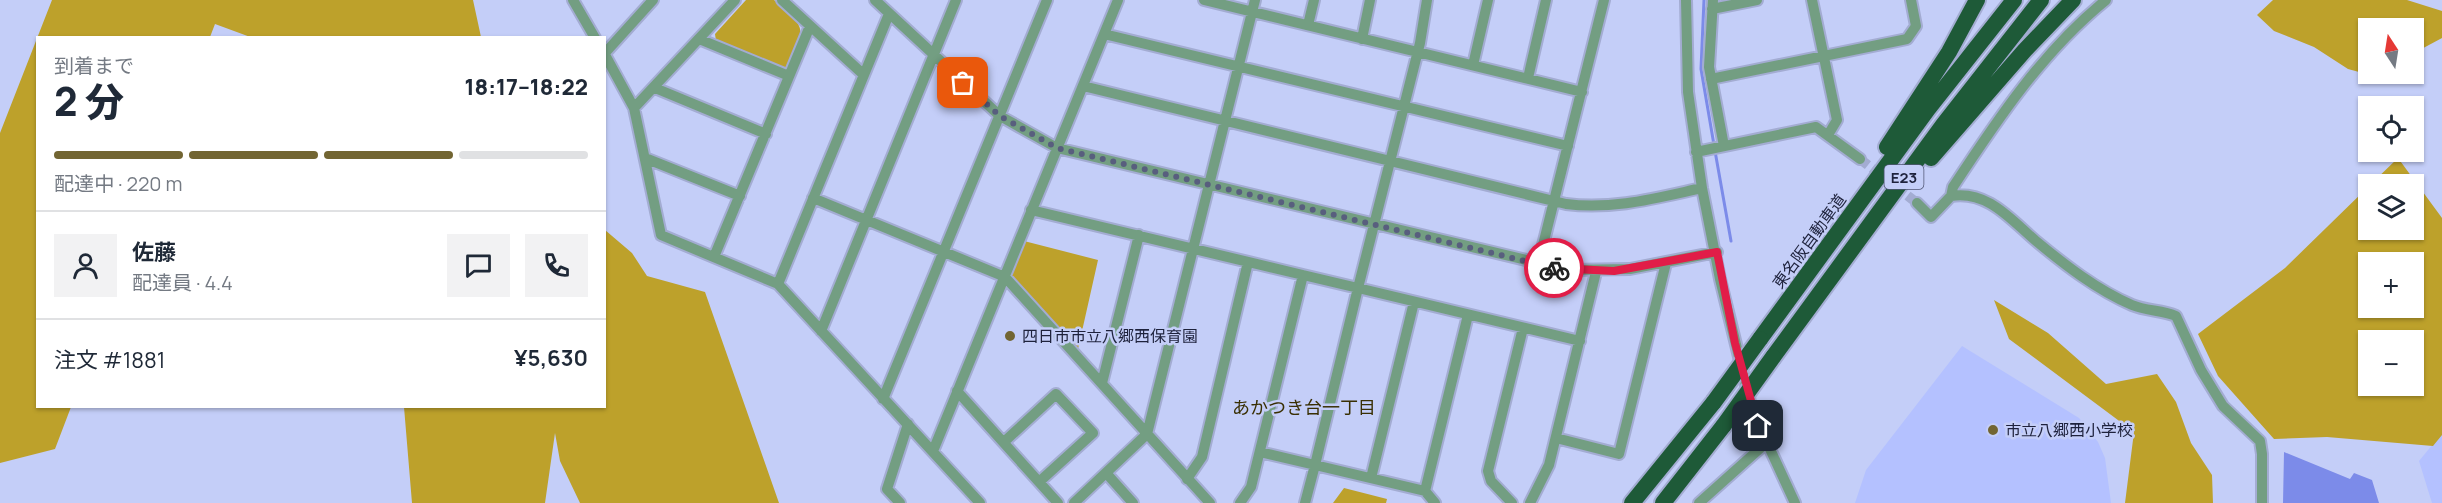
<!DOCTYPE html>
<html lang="ja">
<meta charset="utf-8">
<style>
:root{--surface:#fff;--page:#f2f2f3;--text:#1f2937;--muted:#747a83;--line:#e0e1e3;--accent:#726532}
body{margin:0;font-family:Manrope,"Noto Sans JP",sans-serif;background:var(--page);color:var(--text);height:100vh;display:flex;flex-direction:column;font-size:22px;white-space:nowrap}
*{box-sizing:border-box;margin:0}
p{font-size:20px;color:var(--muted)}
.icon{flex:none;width:33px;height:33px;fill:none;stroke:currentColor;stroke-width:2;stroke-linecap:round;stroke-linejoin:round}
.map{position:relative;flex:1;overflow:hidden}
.drawer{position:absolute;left:36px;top:36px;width:570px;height:372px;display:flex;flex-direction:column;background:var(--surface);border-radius:0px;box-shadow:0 2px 4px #0004}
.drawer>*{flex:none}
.needle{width:39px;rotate:348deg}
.buttons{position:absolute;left:2358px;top:18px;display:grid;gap:12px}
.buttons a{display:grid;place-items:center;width:66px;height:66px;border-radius:0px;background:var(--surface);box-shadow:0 2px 4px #0004;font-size:30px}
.pin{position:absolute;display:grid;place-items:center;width:51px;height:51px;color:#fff;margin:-26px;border-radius:12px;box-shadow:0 3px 9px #0006}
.courier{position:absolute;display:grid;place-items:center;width:60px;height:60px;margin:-30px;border:4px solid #e11d48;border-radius:50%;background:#fff;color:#222;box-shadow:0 2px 8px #0007}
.overview em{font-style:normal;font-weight:800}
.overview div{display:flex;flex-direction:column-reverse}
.overview{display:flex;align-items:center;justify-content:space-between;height:102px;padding:0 18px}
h1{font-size:39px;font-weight:800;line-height:45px}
.bar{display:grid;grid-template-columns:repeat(4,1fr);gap:9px 6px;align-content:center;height:72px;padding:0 18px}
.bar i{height:8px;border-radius:4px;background:var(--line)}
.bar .selected{background:var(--accent)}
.bar p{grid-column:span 4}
.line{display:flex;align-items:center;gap:15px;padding:0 18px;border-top:2px solid var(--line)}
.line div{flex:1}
.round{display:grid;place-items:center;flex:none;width:63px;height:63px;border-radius:0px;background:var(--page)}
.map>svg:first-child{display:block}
.built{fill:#b4c1ff}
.green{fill:#bda12b;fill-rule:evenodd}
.water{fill:#7c8be9}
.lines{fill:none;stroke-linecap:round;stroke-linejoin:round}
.stream{stroke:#7c8be9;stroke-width:3}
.minor-tunnel{stroke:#a3acd2;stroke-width:10;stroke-dasharray:10 5;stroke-linecap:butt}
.minor-casing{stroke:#a3acd2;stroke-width:14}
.highway-casing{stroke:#a3acd2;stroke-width:20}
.minor{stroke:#739e82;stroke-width:10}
.highway{stroke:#1e5a38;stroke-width:16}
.highway-bridge-casing{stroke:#a3acd2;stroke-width:20;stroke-linecap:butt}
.highway-bridge{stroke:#1e5a38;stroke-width:16}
.done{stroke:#585e7e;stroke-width:6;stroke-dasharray:0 10.8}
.route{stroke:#e11d48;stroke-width:8}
.poi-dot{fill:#726532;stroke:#c4cef8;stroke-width:2}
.labels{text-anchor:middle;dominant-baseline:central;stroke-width:5;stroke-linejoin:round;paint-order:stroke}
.shield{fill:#c4cef8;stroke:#505674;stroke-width:1.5}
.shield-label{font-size:15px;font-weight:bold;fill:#1e223c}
.street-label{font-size:16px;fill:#1e223c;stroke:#c4cef8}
.poi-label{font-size:16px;fill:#1e223c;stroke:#c4cef8;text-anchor:start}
.neighbourhood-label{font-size:18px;fill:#392f03;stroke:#c4cef8}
</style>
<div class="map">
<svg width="2442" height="503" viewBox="0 0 2442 503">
<rect width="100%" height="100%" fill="#c4cef8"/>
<!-- built -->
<path class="built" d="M 1962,346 L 2079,418 L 2098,442 L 2105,458 L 2111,503 L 1855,503 L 1866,470 Z
M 2442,433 L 2442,503 L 2432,503 L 2419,461 Z"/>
<!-- green -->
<path class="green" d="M 52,0 L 473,0 L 481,37 L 253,38 L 215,24 L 210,37 L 38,38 L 38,406 L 71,407 L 55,449 L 0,463 L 0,133 Z
M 746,0 L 774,0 C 806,28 806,26 790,66 L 781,69 L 716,41 L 715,34 Z
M 2273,0 L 2407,0 L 2442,11 L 2442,38 L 2414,53 L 2414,28 L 2368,28 L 2368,74 L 2389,74 L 2381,78 L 2348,69 L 2314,47 L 2274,31 L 2257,15 Z
M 2398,158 L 2442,218 L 2442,435 L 2433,446 L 2327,437 L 2274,439 L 2218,376 L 2198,334 L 2285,268 L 2368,187 L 2368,230 L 2414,230 L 2414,184 L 2371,184 ZM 2368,262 L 2414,262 L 2414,308 L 2368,308 ZM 2368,340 L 2414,340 L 2414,386 L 2368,386 Z
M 605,230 L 632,253 L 647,276 L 705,292 L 779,503 L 580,503 L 560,461 L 555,433 L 545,503 L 412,503 L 404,407 L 604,406 Z
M 1024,241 L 1098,260 L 1078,349 L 1013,278 L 1011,273 Z
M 1994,300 L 2048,333 L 2106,384 L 2157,374 L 2176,402 L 2191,443 L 2212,475 L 2213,503 L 2125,503 L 2134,432 L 2009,339 Z
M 1344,488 L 1387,499 L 1386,503 L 1333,503 Z"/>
<!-- water -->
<path class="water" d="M 2284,452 L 2350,479 L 2354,473 L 2372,480 L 2379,503 L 2283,503 Z"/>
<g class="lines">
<!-- stream -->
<path class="stream" d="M 1704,0 L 1701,69 L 1714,145
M 1715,151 L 1731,241"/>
<!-- minor-tunnel -->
<path class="minor-tunnel" d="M 1860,159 L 1917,203"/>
<defs>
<path id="minor" d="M 573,0 L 595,38
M 782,0 L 864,75
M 875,0 L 1000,116 L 1057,148 L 1568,270 L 1630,269 L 1717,252
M 1204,0 L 1582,92
M 1427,0 L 1420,43 L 1358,288 L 1580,341
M 1686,0 L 1688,92 L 1702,188 L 1720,279 L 1752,410 L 1795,503
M 1713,0 L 1709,67 L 1724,146
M 1812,0 L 1837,120 L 1828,135
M 1712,9 L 1757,0
M 1308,25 L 1314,0
M 1104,34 L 1568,146
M 699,39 L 789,76
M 1362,39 L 1370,0
M 604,53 L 634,108 L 661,235 L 778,284 L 980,503
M 605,53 L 653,0
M 1473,65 L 1488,0
M 1528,78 L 1546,0
M 1711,79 L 1907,39 L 1916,26 L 1911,0
M 1083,86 L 1566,204 C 1613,210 1656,198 1702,188
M 655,88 L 766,134
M 634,108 L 735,0
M 1696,152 L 1816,127 L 1860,159
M 645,158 L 740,196
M 1951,196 C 1988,190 2011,220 2036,241 C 2065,265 2097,290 2132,305 C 2146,311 2162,310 2176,316 L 2201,370 L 2223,406 L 2260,441 L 2262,454 L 2262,503
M 813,198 L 1005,277 L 1210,503
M 1917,203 L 1931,217 L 1951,196 L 1953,187 C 1997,120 2043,51 2106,0
M 1031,210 L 1303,275
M 714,257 L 810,26
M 1538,265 L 1604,0
M 778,284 L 889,14
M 821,331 L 956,0
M 1102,383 L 1139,235
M 957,391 L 1058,503
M 883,399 L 1047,0
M 1556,438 L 1619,454 L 1666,263
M 1005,441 L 1056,394 L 1093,433 L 1039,482
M 933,451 L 1118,0
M 1107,474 L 1133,503
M 1371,478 L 1414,302
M 1187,479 L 1202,457 L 1248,262
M 1425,491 L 1468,315
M 900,503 L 887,489 L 908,424
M 1074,503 L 1147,434 L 1255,0
M 1240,503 L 1251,487 L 1303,275 L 1358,288 L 1315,465 L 1260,452
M 1305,503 L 1315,465 L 1425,491 L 1435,503
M 1512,503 L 1491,481 L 1488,471 L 1523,328
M 1530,503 L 1549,465 L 1596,272
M 1699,503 L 1766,443"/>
<path id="highway" d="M 1887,147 L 1949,52 L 1977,0
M 1931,158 L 2025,50 L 2073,0
M 1760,339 L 1928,109 L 2014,0
M 1773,357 L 1943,125 L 2041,0
M 1632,503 L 1714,402
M 1663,503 L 1724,425"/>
</defs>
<!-- minor casing -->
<use href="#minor" class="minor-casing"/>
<!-- highway casing -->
<use href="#highway" class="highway-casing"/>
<!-- minor -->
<use href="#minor" class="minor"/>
<!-- highway -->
<use href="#highway" class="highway"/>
<defs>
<path id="highway-bridge" d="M 1714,402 L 1760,339
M 1724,425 L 1773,357"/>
</defs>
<!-- highway-bridge casing -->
<use href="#highway-bridge" class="highway-bridge-casing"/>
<!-- highway-bridge -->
<use href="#highway-bridge" class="highway-bridge"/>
</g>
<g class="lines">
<!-- done -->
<path class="done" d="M 963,83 L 1000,116 L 1057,148 L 1554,268"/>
<!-- route -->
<path class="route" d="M 1554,268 L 1614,271 L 1717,252 L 1735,343 L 1758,426"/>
</g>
<!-- markers -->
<g class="poi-dot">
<circle cx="1010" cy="336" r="6"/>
<circle cx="1993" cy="430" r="6"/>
</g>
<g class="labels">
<!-- shield labels -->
<rect class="shield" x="1884.5" y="165" width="39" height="24" rx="4.5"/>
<g class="shield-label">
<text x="1904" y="177">E23</text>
</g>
<!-- street labels -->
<g class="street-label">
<text transform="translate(1809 241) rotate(-54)">東名阪自動車道</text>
</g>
<!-- poi labels -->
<g class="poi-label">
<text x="1022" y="336">四日市市立八郷西保育園</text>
<text x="2005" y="430">市立八郷西小学校</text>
</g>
<!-- neighbourhood labels -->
<g class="neighbourhood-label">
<text x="1304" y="407">あかつき台一丁目</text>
</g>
</g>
</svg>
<div class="buttons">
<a><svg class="needle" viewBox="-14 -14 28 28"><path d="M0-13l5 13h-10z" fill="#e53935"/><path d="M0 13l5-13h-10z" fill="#747a83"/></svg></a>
<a><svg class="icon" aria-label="locate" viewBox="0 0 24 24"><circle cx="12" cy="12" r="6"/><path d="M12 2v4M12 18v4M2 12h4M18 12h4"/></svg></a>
<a><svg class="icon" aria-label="layers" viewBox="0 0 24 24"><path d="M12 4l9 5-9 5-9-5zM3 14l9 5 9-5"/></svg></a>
<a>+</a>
<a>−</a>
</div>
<div class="pin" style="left:963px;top:83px;background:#ea580c"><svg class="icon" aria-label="bag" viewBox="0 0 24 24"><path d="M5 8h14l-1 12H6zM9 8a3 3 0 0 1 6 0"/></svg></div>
<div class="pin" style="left:1758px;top:426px;background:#1f2937"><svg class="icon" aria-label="home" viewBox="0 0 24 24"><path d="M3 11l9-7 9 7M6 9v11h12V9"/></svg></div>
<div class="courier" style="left:1554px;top:268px"><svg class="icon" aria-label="bike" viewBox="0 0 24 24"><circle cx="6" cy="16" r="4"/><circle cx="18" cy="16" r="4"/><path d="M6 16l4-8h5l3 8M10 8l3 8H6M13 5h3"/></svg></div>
<section class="drawer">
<div class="overview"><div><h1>2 分</h1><p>到着まで</p></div><em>18:17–18:22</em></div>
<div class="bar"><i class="selected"></i><i class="selected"></i><i class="selected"></i><i></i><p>配達中 · 220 m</p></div>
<div class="line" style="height:108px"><a class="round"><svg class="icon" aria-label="person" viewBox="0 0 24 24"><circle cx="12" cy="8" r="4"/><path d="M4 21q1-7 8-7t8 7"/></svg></a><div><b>佐藤</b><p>配達員 · 4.4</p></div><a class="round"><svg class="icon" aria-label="chat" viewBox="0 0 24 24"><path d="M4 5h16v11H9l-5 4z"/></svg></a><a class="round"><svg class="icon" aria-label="phone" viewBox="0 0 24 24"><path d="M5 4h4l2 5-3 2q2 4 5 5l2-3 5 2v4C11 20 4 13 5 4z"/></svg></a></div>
<div class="line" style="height:78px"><div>注文 #1881</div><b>¥5,630</b></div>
</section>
</div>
